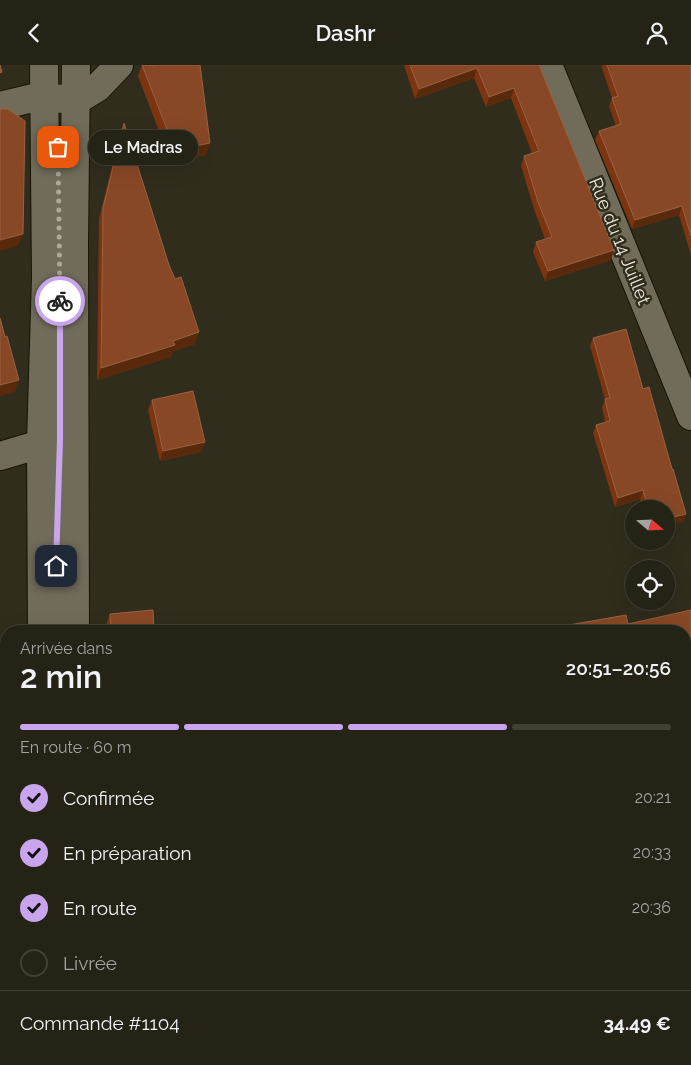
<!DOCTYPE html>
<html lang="fr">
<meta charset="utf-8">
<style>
:root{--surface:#252216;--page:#312f23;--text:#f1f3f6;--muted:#a3a4a1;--line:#423f35;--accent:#c9a5ee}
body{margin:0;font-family:Raleway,sans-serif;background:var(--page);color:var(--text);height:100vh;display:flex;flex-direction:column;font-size:19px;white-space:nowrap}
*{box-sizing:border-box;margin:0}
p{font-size:16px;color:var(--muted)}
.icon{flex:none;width:28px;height:28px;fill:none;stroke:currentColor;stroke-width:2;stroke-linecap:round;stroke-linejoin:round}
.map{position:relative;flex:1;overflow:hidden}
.sheet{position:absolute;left:0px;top:560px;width:691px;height:440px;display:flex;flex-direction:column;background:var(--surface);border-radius:20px 20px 0 0;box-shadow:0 5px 20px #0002,0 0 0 1px var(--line)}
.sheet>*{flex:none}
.needle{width:32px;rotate:109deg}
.fabs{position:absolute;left:625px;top:435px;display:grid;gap:10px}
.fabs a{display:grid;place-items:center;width:50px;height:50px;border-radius:50%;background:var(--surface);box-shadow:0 5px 20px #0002,0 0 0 1px var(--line);font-size:25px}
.pin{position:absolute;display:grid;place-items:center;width:42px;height:42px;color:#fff;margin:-21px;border-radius:10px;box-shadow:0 2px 8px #0006}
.courier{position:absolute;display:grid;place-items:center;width:50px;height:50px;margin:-25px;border:4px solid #c9a5ee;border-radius:50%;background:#fff;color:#222;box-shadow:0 1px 6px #0007}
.bubble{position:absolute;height:35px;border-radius:18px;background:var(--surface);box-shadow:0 5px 20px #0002,0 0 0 1px var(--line);font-size:16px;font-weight:600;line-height:35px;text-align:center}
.head em{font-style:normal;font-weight:600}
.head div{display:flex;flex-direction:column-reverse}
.head{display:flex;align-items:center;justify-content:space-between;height:85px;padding:0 20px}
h1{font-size:32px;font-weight:600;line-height:38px}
.bar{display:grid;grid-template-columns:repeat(4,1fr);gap:8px 5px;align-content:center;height:60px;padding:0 20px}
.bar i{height:6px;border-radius:4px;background:var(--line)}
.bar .selected{background:var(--accent)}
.bar p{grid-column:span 4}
.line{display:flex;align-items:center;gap:12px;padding:0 20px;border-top:1px solid var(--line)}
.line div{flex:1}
ol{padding:0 20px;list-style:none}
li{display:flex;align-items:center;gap:15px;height:55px}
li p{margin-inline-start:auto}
li .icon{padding:5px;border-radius:50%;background:var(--accent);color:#111;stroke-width:4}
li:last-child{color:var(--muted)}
li i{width:28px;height:28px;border:2px solid var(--line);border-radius:50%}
header{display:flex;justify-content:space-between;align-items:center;height:65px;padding:0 20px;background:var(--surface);font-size:22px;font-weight:600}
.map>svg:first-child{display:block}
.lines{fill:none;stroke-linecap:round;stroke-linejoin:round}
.service-casing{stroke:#191506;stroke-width:18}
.minor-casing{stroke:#191506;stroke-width:30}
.secondary-casing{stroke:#191506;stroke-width:30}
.service{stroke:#716c5a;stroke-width:15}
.minor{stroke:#716c5a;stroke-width:28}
.secondary{stroke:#716c5a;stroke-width:28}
.wall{fill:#7c3510}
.shaded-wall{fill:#59290c}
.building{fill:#884826;stroke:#986243}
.done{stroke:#aba89c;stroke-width:5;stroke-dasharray:0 9}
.route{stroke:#c9a5ee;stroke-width:6}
.labels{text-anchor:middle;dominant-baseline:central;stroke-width:5;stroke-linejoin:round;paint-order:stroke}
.street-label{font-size:18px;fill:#edeae0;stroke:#312d1d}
</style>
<header><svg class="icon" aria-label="back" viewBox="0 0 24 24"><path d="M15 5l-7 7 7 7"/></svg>Dashr<svg class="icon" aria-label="person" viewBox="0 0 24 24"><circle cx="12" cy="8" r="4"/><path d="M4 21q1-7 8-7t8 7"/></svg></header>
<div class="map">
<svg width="691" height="1000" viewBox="0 0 691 1000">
<rect width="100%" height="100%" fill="#312d1d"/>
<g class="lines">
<defs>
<path id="service" d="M 55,555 C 58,402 63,249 58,96"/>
<path id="minor" d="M 548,0 L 691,351
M 0,41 L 37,32 L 77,35 L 97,23 L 119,0
M 0,391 L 74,369
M 685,645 L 691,644
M 0,805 L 6,804"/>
<path id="secondary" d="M 42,566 L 41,378 L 46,212 L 44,0
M 75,566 L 74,178 L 76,0
M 42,994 L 42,1000
M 73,1000 L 74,994"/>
</defs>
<!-- service casing -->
<use href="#service" class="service-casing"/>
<!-- minor casing -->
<use href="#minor" class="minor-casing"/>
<!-- secondary casing -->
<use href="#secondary" class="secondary-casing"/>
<!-- service -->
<use href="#service" class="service"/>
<!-- minor -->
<use href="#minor" class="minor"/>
<!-- secondary -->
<use href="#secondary" class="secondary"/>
</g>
<!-- wall -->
<path class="wall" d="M 142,0 L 200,0 L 206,90 L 171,97 L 138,11 Z
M 404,0 L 539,0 L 611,195 L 545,216 L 533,187 L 536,177 L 545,174 L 535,147 L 521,101 L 524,91 L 532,88 L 511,33 L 486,42 L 474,13 L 415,34 Z
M 601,0 L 691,0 L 691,190 L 679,150 L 632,164 L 595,75 L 599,66 L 616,61 L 609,41 L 612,33 Z
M 124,58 L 169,200 L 195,279 L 173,286 L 171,292 L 97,315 L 99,154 L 120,69 Z
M 593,273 L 643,324 L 672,404 L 686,449 L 683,457 L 666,444 L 643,444 L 640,434 L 615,442 L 593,368 L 596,360 L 605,357 L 602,343 L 605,334 L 590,281 Z
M 152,335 L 205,377 L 201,387 L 160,396 L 148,345 Z
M 110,549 L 154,566 L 107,566 L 106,560 Z
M 105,994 L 147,994 L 148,1000 L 104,1000 Z
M 235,994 L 270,994 L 272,1000 L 234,1000 Z"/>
<!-- shaded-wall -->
<path class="shaded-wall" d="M 477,3 L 474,13 L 415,34 L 419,24 Z
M 514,23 L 511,33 L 486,42 L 489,32 Z
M 210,78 L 206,90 L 171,97 L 175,85 Z
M 682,141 L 679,150 L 632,164 L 635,155 Z
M 23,169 L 18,181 L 0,186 L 0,175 Z
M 614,185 L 611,195 L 545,216 L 548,206 Z
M 199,267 L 195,279 L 173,286 L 171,292 L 97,315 L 101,303 L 173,276 Z
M 19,315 L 15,327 L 0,331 L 0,320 Z
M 205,377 L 201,387 L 160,396 L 163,386 Z
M 643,425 L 640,434 L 615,442 L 618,433 Z
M 686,449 L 683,457 L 666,461 L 666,454 Z
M 691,594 L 691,604 L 685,606 L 685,596 Z
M 691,725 L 691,733 L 685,734 L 685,726 Z"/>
<!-- building -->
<path class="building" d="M 0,0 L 2,7 L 0,8 Z
M 142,0 L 156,1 L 156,0 L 200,0 L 210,78 L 175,85 Z
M 410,0 L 539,0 L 614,185 L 548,206 L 536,177 L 552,172 L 538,137 L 524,91 L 539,86 L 514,23 L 489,32 L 477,3 L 419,24 Z
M 607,0 L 691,0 L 691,171 L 682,141 L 635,155 L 599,66 L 621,59 L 612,33 L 618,31 Z
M 0,44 L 8,44 L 25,56 L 23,169 L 0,175 Z
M 124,58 L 169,200 L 175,214 L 181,212 L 199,267 L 173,276 L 175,280 L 101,303 L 103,143 Z
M 0,253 L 5,272 L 7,271 L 19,315 L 0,320 Z
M 626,264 L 643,324 L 649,322 L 672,404 L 673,404 L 686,449 L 666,454 L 666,444 L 648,444 L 643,425 L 618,433 L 596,360 L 610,356 L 605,334 L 610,333 L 593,273 Z
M 193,326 L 205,377 L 163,386 L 152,335 Z
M 153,545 L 154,566 L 111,566 L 110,549 Z
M 691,545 L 691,594 L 685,596 L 685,566 L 546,566 L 546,564 L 626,550 L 628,559 Z
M 685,685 L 689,685 L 691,695 L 691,725 L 685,726 Z
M 108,994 L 147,994 L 148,1000 L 108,1000 Z
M 239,994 L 270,994 L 272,1000 L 239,1000 Z
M 381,994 L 407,994 L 406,1000 L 380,1000 Z"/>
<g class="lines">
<!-- done -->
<path class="done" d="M 58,82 L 60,236"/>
<!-- route -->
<path class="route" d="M 56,501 L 60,374 L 60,236"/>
</g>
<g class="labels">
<!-- street labels -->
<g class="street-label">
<text transform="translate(620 176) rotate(68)">Rue du 14 Juillet</text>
</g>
</g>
</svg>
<div class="fabs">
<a><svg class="needle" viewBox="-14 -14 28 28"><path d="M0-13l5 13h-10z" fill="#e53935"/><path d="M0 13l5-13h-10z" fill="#a3a4a1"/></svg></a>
<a><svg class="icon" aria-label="locate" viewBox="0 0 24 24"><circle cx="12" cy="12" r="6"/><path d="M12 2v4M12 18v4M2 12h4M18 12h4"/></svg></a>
</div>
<div class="pin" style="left:58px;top:82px;background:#ea580c"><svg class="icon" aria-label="bag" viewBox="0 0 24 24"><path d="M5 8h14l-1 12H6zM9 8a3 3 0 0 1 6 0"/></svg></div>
<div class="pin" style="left:56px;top:501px;background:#1f2937"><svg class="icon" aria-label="home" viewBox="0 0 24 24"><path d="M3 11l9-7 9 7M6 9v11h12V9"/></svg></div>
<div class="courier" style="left:60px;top:236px"><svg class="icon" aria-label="bike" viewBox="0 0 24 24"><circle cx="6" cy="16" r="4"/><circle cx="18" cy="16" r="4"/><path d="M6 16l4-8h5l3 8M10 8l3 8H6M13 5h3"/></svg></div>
<div class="bubble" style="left:88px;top:65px;width:110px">Le Madras</div>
<section class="sheet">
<div class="head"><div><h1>2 min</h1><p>Arrivée dans</p></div><em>20:51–20:56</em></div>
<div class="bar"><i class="selected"></i><i class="selected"></i><i class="selected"></i><i></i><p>En route · 60 m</p></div>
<ol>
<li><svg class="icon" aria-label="check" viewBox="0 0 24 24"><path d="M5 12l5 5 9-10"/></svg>Confirmée<p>20:21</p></li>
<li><svg class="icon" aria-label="check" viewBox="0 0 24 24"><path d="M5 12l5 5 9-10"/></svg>En préparation<p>20:33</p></li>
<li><svg class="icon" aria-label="check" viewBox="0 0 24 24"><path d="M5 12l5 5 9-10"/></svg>En route<p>20:36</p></li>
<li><i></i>Livrée</li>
</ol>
<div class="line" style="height:65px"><div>Commande #1104</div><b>34.49 €</b></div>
</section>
</div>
